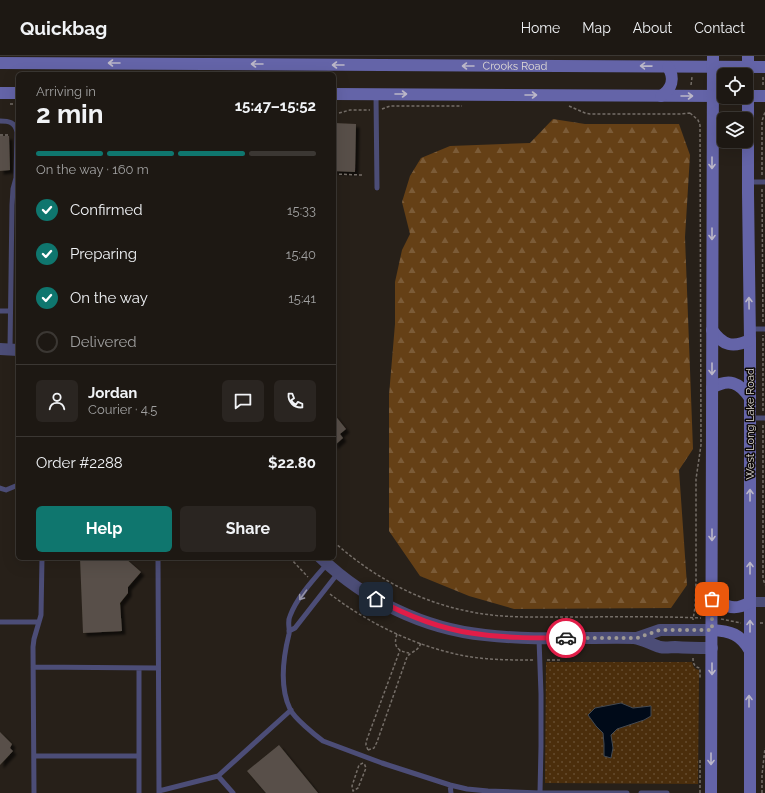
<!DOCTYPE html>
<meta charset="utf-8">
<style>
:root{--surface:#1d1813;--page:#2a2521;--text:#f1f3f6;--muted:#a0a0a0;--line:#3b3733;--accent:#0f766e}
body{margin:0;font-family:Raleway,sans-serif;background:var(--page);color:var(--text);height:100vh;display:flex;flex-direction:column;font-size:15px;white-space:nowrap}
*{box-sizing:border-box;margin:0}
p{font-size:13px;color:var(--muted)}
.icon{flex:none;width:22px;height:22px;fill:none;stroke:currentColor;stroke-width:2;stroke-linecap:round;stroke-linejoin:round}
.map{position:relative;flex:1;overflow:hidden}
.drawer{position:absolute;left:16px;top:16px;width:320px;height:488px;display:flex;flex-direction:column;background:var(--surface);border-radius:6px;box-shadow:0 4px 16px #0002,0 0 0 1px var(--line)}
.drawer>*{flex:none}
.tools{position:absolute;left:717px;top:12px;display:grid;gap:8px}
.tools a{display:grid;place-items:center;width:36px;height:36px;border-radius:6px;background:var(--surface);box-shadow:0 4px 16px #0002,0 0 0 1px var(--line);font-size:20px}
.pin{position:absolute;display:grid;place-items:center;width:34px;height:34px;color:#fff;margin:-17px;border-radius:8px;box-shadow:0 2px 6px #0006}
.courier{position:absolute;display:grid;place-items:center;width:40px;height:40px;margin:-20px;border:3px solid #e11d48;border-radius:50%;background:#fff;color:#222;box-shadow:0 1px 5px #0007}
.overview em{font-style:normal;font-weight:700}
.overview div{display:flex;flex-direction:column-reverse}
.overview{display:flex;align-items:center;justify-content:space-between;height:68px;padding:0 20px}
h1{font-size:26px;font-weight:700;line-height:30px}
.bar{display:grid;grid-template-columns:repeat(4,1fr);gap:6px 4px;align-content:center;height:48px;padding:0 20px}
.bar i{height:5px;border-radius:3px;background:var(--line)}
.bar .on{background:var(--accent)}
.bar p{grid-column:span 4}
.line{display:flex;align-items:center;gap:10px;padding:0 20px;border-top:1px solid var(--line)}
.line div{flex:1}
.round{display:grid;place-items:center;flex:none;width:42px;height:42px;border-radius:6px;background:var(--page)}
ol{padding:0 20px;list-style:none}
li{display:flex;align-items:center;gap:12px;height:44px}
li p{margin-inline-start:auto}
li .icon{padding:4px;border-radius:50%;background:var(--accent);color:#fff;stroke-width:4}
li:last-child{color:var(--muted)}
li i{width:22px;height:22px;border:2px solid var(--line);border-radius:50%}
.primary-button{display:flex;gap:8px;margin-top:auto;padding:8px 20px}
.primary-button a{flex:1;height:46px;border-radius:6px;background:var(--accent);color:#fff;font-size:16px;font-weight:700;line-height:46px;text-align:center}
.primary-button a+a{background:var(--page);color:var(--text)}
header{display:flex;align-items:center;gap:24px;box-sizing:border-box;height:56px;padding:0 20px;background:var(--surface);border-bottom:1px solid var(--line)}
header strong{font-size:19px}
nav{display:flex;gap:22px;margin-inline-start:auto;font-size:14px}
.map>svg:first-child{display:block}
.grass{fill:url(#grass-dots)}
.forest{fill:url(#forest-firs)}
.water{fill:#000a18;stroke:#434951}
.building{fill:#585048;filter:url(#shadow)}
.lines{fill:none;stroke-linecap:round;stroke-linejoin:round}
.path{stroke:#756e68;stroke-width:1.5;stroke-dasharray:3 2;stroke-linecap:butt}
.service{stroke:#4c4d77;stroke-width:5}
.minor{stroke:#4c4d77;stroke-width:10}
.tertiary{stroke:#4c4d77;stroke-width:12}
.secondary{stroke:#6464a8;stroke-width:12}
.oneway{stroke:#bbb7c8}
.oneway2{stroke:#9694a6}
.done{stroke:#9f9a94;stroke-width:4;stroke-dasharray:0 7.2}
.route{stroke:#e11d48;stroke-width:5}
.labels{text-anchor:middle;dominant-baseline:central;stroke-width:3;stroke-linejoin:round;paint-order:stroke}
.street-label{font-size:11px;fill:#e0dbd6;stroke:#0e0a08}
</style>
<header>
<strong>Quickbag</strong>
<nav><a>Home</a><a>Map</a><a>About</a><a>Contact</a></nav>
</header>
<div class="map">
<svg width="765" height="737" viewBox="0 0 765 737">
<defs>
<pattern id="grass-dots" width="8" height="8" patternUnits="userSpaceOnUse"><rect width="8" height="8" fill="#4b2e0c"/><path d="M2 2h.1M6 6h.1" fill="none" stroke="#654c2f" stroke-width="1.8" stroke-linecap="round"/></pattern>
<pattern id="forest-firs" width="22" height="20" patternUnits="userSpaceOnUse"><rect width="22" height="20" fill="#654016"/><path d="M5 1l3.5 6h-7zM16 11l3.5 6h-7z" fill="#7b5b37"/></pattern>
<filter id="shadow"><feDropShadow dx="3.5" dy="3.5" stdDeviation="1" flood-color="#0009"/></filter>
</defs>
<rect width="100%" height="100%" fill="#272019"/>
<!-- grass -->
<path class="grass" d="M 546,606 L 692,606 C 693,610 694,613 699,614 L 698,728 L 545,727 Z"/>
<!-- forest -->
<path class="forest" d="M 553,63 L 585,68 L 679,68 L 690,99 L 685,181 L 693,393 L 679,414 L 687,529 L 671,552 L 514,553 L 469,540 L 420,520 L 389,475 L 389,339 L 395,268 L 395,226 L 402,194 L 410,178 L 402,146 L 410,120 L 421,102 L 450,90 L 530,87 Z"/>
<!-- water -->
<path class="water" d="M 621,647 L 633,652 L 651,650 L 651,660 L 644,664 L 617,673 L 611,679 L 613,692 L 611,702 L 604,700 L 604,688 L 603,677 L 596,670 L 588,659 L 595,652 Z"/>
<!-- building -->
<path class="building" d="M 334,67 L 356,68 L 355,116 L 334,115 Z
M 0,80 L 9,80 L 10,114 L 0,115 Z
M 334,358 L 346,373 L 340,378 L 343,382 L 334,390 Z
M 80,502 L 125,502 L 141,516 L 128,531 L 128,537 L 120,547 L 122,575 L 83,577 Z
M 0,676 L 12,688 L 10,692 L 13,695 L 0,709 Z
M 279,689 L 318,737 L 266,737 L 247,715 Z"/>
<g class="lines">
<!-- path -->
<path class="path" d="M 763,21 L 763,29
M 691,29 L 692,21
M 10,48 L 18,48
M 569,50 L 585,57 L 590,58 L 680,58 L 690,57
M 382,53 L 390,50 L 462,50
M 334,57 L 339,57 L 350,54 L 370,54
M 690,57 L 698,64 L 700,69 L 701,389 L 696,423 L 696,527 L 695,551 L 693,564
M 722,62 L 739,62
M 0,79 L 10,79
M 334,118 L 362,119
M 762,119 L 762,65 L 765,56
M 762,133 L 763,267
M 763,355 L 763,279
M 763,369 L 763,522 L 765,529
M 334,486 C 372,520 417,545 467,555 C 498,562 530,561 561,561 C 608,561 655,560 701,562
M 290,502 L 308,521
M 330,538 C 368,567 413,589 460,599 C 484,604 509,604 533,604
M 721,563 L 741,567
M 760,567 L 765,567
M 397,578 C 393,590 397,595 409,597
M 693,602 C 693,607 694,611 700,612 L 700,622
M 547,604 L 560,604
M 368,694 L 374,692 L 377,686 L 407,601 C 412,594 417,597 421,587
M 368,694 L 366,689 L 366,686 L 400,594
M 363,707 L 359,709 L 352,730 L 353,735 L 358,732 L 366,712 L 364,707
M 700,737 L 700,702
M 762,737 L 762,719 L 765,692"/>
<!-- service -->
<path class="service" d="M 376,39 L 377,132
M 0,65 C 9,65 15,66 17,76 L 16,122 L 13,133 L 12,149 L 10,293
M 748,126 L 765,126
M 0,255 L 10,255
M 750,273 L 765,273
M 751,362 L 765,362
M 0,432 L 6,434 L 18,429
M 158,502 L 159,737
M 327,508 C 314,523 297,541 290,560 C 287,566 290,572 289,578 C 283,602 279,630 290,653 C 294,662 315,679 323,685 L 382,707 L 450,729 L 467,733 L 488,735 L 540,737 L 541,690 L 541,638 L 539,583
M 0,566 L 39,566
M 289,575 L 295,572 L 338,517
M 33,611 L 158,612
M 34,700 L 139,700 L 139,612
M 450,729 L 451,737
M 159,735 L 218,720
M 34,737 L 33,591 L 34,583 L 41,559 L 42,502
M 139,737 L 139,700
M 233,737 L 218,720 L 291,654
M 540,737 L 627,737
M 641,737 L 667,737"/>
<!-- minor -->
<path class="minor" d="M 750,546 L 765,546"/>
<!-- tertiary -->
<path class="tertiary" d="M 0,293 L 18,294
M 321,502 C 365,544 424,573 485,579 C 535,585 585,581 634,582 C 643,583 652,589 660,591 C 665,592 671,591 675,591 C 688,592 700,592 712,592
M 637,582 L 660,574 L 712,574"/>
<!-- secondary -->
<g class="secondary">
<path d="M 748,0 L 748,137 L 750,284 L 750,737"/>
<path id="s1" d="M 0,7 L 765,11"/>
<path d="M 0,37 L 18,37"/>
<path d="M 334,38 L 724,40"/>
<path d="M 661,40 C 672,33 675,22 668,11"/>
<path d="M 746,40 L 765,40"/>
<path d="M 712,274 C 723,290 733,292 750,284"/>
<path d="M 712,332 C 729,322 739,326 750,342"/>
<path d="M 711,534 C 722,550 732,557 750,546"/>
<path d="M 712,574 C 730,575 741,578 750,595"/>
<path d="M 711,737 L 713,0"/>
</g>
</g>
<!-- one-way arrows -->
<defs><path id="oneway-shaft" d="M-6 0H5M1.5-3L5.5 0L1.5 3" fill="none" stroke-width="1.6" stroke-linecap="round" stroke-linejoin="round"/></defs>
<g class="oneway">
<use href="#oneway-shaft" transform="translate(114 7) rotate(-180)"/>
<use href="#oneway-shaft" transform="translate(257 8) rotate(-180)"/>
<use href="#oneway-shaft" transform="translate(338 9) rotate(-180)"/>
<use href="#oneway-shaft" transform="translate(468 10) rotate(-180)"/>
<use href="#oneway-shaft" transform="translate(646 10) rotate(-179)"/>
<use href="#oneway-shaft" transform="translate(401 38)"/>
<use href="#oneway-shaft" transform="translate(531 39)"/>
<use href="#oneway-shaft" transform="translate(687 40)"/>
<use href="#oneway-shaft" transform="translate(712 107) rotate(90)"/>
<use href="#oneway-shaft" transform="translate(712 178) rotate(90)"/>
<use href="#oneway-shaft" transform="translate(749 247) rotate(-91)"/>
<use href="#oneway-shaft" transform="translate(712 313) rotate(90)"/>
<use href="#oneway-shaft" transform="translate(750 439) rotate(-90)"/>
<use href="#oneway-shaft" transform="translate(712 479) rotate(90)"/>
<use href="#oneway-shaft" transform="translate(750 512) rotate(-90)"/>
<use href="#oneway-shaft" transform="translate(750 570) rotate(-90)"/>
<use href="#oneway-shaft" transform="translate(712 613) rotate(90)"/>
<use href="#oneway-shaft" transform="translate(749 645) rotate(-90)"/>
<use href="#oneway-shaft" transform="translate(711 703) rotate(90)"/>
</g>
<use class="oneway2" href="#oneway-shaft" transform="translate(303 539) rotate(126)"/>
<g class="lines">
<!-- done -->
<path class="done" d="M 566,582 L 637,582 L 660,574 L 712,574 L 712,543"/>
<!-- route -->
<path class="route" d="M 376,543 C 406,559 437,572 471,577 C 502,582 534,582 566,582"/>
</g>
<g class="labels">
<!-- street labels -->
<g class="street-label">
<text stroke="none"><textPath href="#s1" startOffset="515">Crooks Road</textPath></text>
<text transform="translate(750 368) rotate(-90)">West Long Lake Road</text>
</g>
</g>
</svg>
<div class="tools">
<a><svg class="icon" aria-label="locate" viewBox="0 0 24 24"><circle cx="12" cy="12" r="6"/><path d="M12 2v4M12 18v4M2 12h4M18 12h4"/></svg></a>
<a><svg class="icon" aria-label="layers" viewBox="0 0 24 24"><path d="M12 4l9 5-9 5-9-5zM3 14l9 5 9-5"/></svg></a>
</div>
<div class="pin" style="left:712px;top:543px;background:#ea580c"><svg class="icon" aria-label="bag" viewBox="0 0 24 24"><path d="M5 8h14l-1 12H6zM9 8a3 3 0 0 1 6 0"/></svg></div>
<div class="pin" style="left:376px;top:543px;background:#1f2937"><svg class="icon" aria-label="home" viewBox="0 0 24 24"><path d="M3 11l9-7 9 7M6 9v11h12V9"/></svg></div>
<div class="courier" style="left:566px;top:582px"><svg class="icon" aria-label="car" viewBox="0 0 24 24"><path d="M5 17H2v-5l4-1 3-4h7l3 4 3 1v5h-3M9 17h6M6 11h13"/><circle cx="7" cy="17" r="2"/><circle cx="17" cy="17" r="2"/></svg></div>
<section class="drawer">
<div class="overview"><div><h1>2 min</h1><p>Arriving in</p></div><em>15:47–15:52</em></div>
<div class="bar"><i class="on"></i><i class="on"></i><i class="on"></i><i></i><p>On the way · 160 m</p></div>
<ol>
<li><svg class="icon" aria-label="check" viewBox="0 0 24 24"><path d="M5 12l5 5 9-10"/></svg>Confirmed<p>15:33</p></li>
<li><svg class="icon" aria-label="check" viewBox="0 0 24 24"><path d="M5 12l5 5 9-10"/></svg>Preparing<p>15:40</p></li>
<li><svg class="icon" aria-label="check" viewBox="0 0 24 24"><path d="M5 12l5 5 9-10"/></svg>On the way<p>15:41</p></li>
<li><i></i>Delivered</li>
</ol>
<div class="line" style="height:72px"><a class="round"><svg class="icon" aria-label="person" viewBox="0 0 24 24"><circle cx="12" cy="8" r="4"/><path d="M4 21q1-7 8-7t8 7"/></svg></a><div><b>Jordan</b><p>Courier · 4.5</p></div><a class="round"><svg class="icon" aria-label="chat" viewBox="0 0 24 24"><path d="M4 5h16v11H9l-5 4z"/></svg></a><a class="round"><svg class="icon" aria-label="phone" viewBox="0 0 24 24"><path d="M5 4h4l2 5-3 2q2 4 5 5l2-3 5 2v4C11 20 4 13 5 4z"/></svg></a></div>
<div class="line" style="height:52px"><div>Order #2288</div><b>$22.80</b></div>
<div class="primary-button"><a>Help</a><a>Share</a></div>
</section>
</div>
